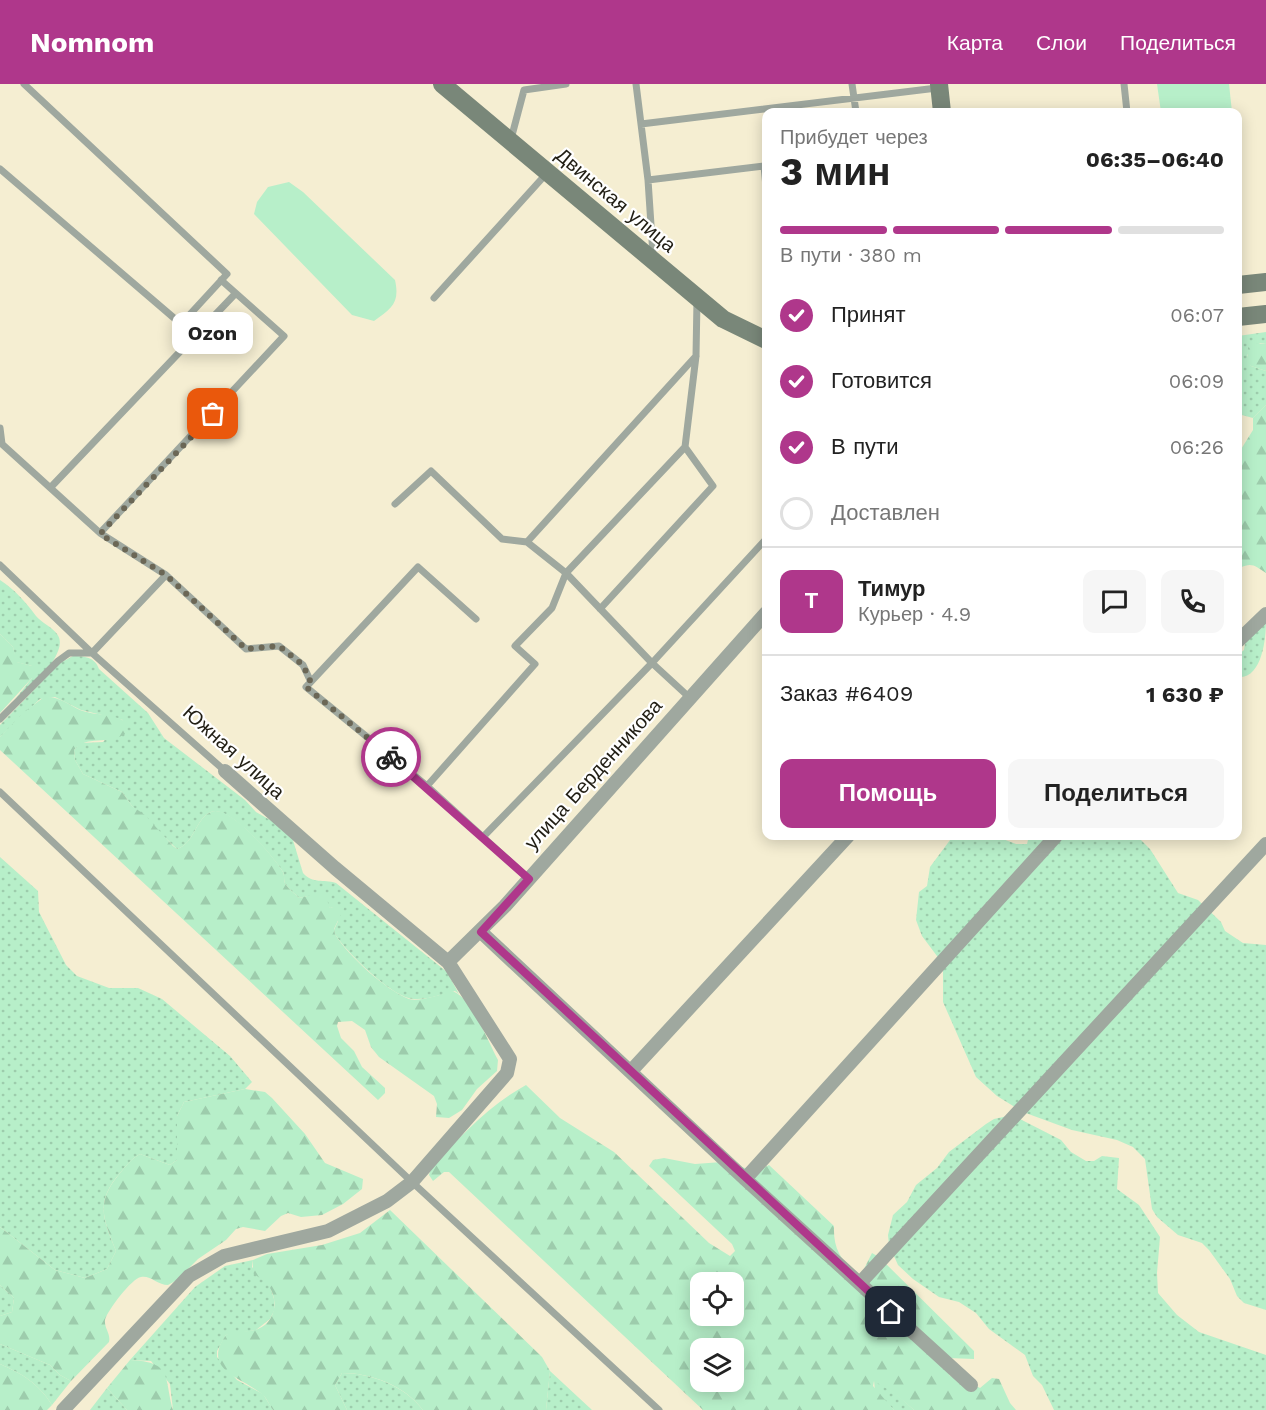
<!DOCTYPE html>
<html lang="ru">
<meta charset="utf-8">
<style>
:root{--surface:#fff;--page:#f6f6f6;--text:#222;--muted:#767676;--line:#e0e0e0;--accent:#af378b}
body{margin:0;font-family:"Work Sans",sans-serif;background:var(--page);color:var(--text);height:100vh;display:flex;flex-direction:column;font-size:22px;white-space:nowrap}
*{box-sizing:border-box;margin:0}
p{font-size:20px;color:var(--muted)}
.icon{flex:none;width:33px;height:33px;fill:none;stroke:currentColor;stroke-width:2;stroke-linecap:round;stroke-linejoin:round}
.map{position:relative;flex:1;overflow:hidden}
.drawer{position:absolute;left:762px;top:24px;width:480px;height:732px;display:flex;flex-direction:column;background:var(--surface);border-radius:12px;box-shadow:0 3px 15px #0003}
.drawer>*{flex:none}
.tools{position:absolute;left:690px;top:1188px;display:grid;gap:12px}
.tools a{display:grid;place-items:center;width:54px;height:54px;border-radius:12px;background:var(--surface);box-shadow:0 3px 15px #0003;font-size:30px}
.pin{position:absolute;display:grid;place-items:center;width:51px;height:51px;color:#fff;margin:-26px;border-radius:12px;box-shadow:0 3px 9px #0006}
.courier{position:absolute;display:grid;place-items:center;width:60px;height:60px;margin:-30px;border:4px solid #af378b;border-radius:50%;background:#fff;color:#222;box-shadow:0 2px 8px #0007}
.bubble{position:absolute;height:42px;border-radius:12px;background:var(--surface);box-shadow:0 3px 15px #0003;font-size:20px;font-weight:700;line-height:42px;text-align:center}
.overview em{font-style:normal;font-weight:700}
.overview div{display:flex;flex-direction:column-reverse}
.overview{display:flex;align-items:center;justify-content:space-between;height:102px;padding:0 18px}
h1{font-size:39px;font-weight:700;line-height:45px}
.bar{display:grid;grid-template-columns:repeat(4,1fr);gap:9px 6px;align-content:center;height:72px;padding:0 18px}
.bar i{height:8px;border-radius:4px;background:var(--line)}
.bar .on{background:var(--accent)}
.bar p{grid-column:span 4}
.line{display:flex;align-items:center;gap:15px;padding:0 18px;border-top:2px solid var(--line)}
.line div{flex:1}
.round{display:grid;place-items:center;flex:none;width:63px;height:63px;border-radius:12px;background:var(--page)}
ol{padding:0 18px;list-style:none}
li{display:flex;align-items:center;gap:18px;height:66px}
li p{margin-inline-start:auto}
li .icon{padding:6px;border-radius:50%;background:var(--accent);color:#fff;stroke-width:4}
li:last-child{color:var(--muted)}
li i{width:33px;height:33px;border:3px solid var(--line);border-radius:50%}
.primary-button{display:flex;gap:12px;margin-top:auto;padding:12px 18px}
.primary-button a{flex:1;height:69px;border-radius:12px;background:var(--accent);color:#fff;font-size:24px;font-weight:700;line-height:69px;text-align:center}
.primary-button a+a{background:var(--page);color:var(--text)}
header{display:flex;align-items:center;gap:36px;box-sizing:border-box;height:84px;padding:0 30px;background:var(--accent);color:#fff}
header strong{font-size:28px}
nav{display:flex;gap:33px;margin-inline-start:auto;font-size:21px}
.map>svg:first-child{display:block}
.grass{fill:url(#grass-dots)}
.forest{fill:url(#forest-firs);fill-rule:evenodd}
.pitch{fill:#b7efc9}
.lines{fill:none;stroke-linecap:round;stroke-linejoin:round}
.lane{stroke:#9fa89f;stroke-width:7}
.street{stroke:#9fa89f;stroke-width:14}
.secondary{stroke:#798779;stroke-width:18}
.done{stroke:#6b6756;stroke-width:6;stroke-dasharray:0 10.8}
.route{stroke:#af378b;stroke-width:8}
.labels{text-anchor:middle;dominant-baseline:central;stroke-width:4.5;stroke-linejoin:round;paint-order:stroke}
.street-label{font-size:20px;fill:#211e14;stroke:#fff}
</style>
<header>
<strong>Nomnom</strong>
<nav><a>Карта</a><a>Слои</a><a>Поделиться</a></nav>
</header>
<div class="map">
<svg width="1266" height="1326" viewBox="0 0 1266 1326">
<defs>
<pattern id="grass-dots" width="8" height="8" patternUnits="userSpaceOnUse" patternTransform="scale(1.5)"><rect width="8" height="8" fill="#b7efc9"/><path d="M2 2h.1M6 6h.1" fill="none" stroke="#9dccac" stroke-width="1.8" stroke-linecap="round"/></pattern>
<pattern id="forest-firs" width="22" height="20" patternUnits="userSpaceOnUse" patternTransform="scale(1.5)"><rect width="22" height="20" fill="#b7efc9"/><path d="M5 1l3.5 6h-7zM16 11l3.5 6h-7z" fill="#9dccac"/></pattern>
</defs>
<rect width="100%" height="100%" fill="#f5eed2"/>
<!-- grass -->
<path class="grass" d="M 1266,248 L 1266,260 L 1260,259 L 1247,271 L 1251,282 L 1266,287 L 1266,321 L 1253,334 L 1238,330 L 1238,252 Z
M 0,496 C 15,506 25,517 36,532 C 42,539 52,543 57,550 C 71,567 30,606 16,614 L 32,594 L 32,582 L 16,578 L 13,563 L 0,550 Z
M 1266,537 C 1266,555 1262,595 1238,593 L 1238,571 L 1244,566 L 1246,553 Z
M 73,572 C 84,572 95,573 99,585 L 148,629 L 164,654 L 245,716 L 256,728 L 279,741 L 292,753 L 303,789 C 313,800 323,795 336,799 L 447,888 L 459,910 L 455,907 C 442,910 428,916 414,915 C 394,915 346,868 335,850 L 334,846 L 338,837 L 335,823 L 330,824 L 326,818 L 308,812 L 299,814 C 295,810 289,805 286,801 C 283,797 285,792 283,788 C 274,773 229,720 211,728 C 195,735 195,759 177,765 L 132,722 L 122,708 L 83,690 L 75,676 L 74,666 L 80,659 L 103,658 L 123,636 L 81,626 L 55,613 L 40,615 L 0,653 L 0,641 L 60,579 Z
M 953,752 L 995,752 L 1016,760 L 1027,760 L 1029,752 L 1137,752 L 1150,765 L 1178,809 L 1198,816 L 1221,838 L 1225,847 L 1243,859 L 1266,861 L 1266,1226 L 1244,1219 L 1237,1212 L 1230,1195 L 1209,1166 L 1202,1159 L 1178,1151 L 1157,1133 L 1152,1125 L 1145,1075 L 1133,1063 L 1117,1056 L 1072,1046 L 1023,1028 L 997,1012 L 976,993 L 943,918 L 943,880 L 922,852 L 916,836 L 919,808 L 927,802 L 930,783 Z
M 0,773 L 38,807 L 39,828 L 66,881 L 77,892 L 109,904 L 138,904 L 162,915 L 230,972 L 252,998 L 245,1005 L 184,1018 L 177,1032 L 177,1076 L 170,1081 L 140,1070 C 131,1075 126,1082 120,1089 C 95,1118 103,1135 116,1167 L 107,1185 L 85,1194 L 55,1186 L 0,1143 Z
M 1012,1031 L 1061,1056 L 1071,1068 L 1086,1077 L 1094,1077 L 1102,1072 L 1119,1074 L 1117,1105 L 1139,1121 L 1160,1153 L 1157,1189 L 1158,1209 L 1177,1231 L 1199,1248 L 1266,1271 L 1266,1326 L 1054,1326 L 1042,1301 L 1033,1292 L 1025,1271 L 989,1245 L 976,1229 L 959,1218 L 939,1213 L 913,1195 L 898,1181 L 889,1161 L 888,1151 L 893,1131 L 907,1118 L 916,1101 L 937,1084 L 949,1068 L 986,1040 L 994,1035 Z
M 253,1176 L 252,1183 L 270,1202 L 274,1215 L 274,1227 L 270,1235 L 256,1246 L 226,1251 L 217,1267 L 217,1273 L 237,1296 L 263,1310 L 273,1326 L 173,1326 L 170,1300 L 151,1277 L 130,1276 L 195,1203 L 225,1182 Z
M 0,1201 L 14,1214 L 12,1228 L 0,1232 Z
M 0,1260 L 50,1281 L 60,1291 L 71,1297 L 52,1321 C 39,1300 23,1290 0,1280 Z
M 550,1287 L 592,1326 L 546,1326 Z
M 342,1289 C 371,1289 405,1302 423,1326 L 347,1326 L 335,1301 Z
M 874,1296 L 895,1309 L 914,1326 L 894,1326 L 875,1307 Z
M 107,1304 L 127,1326 L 90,1326 Z"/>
<!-- forest -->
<path class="forest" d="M 1252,259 L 1266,260 L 1266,287 L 1251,282 L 1247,277 L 1248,264 Z
M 1266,321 L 1266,489 C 1255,482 1252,478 1240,484 L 1238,488 L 1238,370 L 1253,346 L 1253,334 Z
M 0,550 L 13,563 L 17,578 L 36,583 L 32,594 L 0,629 Z
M 44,613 C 59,612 68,620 80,626 C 95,632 114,629 127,639 L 125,650 C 109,661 85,651 74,666 L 75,676 L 83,690 L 122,708 L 132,722 L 145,731 L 173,762 L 177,765 C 195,759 195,735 211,728 C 229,719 274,773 283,788 C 285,792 283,797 286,801 C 289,805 295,810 299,814 L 324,808 L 330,824 L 340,821 L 344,824 L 334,845 L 335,850 C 348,872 386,906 409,915 C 418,918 442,911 450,907 C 469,907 489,960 498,976 L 497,987 L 477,1005 L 462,1026 L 449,1034 L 436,1033 L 437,1020 L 434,1012 L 379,973 L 371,963 L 365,946 L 352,937 L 338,938 L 337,942 L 341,954 L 354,967 L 362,983 L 385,1004 L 385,1009 L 378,1016 L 0,666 L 0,653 L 23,629 Z
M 526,1001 L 560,1034 L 614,1068 L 709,1159 L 730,1172 L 735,1167 L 732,1160 L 649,1082 L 653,1076 L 664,1074 L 695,1080 L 722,1078 L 757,1087 L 769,1081 L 834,1142 C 833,1166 842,1178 860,1193 L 872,1169 L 879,1173 L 974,1267 L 974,1275 L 948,1274 L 949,1291 C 959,1297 970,1298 980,1304 L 992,1294 L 999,1295 L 1010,1319 L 1016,1326 L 914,1326 L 894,1309 L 874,1297 L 873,1302 L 894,1326 L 703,1326 L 449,1088 L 444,1088 L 433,1097 L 429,1091 L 431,1084 C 461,1052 488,1022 526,1001 ZM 700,1198 L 734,1198 L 734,1232 L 700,1232 ZM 700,1264 L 734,1264 L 734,1298 L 700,1298 Z
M 245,1005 L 265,1008 L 272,1014 L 305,1050 L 325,1079 L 363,1095 L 362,1105 L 343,1120 L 322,1131 L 301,1133 L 288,1129 L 281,1132 L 265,1147 L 243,1143 L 236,1145 L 226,1156 L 198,1175 L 177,1196 L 168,1201 C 158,1201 150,1191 141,1193 C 132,1194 107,1227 105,1236 C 104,1244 111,1250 109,1258 L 71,1297 L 60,1291 L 50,1281 L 0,1260 L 0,1232 L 12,1228 L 14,1214 L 0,1201 L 0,1143 L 55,1186 L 85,1194 L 107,1185 L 116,1167 C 103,1134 95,1119 120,1089 C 126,1082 131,1075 140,1070 L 170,1081 L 177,1076 L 177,1032 L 184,1018 Z
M 390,1126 L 542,1273 L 550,1287 L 546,1326 L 423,1326 C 405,1302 372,1289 342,1289 L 335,1301 L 347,1326 L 273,1326 C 269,1321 267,1314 262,1310 C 241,1293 201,1286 226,1251 C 236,1245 248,1249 258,1245 C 276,1238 279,1215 268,1201 C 264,1196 258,1193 253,1189 L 253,1176 L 267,1170 L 322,1161 L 360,1149 Z
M 130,1276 C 173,1278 164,1293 173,1326 L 127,1326 L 107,1304 Z
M 0,1280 C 23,1290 39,1300 52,1321 L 47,1326 L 0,1326 Z"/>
<!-- pitch -->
<path class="pitch" d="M 1157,0 L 1229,0 L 1232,28 L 1161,28 Z
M 289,98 L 303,108 L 395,196 C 400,219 392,224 374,237 L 352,231 L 254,130 L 257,118 L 268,103 Z"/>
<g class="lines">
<!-- lane -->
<path class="lane" d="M 636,0 L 648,96 L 653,171
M 852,0 L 856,28
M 1124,0 L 1127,28
M 641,40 L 937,4
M 511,55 L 524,6 L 566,0
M 0,85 L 181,240 L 227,190 L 24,0
M 648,96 L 764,82 L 766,103
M 434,214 L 547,89
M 0,344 L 2,360 L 100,449 L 166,491 L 246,565 L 279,562 L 303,581 L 310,596
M 51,403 L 235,210
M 395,420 L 431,387 L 502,455 L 527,458
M 100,449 L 284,252 L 221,196
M 0,481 L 92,569 L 225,687
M 600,525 L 713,402 L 685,363
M 476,535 L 418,483 L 306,603 L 427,702 L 529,795
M 690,614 L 652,579 L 566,489 L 527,458 L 696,272
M 0,635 L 58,577 L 69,569 L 92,569 L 166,491
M 427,702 L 535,580 L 515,562 L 552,524 L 566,489 L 685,363 L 696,272 L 697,216
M 0,708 L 412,1098 L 659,1326
M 483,753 L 652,579 L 766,455"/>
<!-- street -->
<path class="street" d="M 1238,557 L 1266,530
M 481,848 L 745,1095 L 971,1301
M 448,878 L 505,822 L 766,529
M 631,987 L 848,752
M 745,1095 L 1056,752
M 860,1199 L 1266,760
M 63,1326 L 189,1192 L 224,1172 L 328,1147 L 387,1117 L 412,1098 L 507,989 L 510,975 L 448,878 L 335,784 L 225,687"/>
<!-- secondary -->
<path class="secondary" d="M 442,0 L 723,235 L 766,256
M 939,0 L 942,28
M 1238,201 L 1266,198
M 1238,233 L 1266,230"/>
</g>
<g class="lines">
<!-- done -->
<path class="done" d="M 213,330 L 100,450 L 166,491 L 246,565 L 279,562 L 303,581 L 310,596 L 306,603 L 391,673"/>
<!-- route -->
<path class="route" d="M 391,673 L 529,795 L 481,848 L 891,1228"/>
</g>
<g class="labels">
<!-- street labels -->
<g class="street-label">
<text transform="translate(616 116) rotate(40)">Двинская улица</text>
<text transform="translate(234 668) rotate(42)">Южная улица</text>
<text transform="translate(593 690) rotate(-48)">улица Берденникова</text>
</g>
</g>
</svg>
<div class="tools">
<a><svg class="icon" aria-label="locate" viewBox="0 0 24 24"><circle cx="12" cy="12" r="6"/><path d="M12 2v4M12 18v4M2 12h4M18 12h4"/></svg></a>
<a><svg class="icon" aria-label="layers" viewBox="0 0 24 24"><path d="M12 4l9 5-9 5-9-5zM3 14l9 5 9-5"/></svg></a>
</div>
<div class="pin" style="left:213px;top:330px;background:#ea580c"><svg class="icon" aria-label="bag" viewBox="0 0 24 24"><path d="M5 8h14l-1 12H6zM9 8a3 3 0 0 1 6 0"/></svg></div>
<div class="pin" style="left:891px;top:1228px;background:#1f2937"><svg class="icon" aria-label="home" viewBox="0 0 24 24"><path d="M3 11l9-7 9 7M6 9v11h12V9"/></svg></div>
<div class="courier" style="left:391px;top:673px"><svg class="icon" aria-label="bike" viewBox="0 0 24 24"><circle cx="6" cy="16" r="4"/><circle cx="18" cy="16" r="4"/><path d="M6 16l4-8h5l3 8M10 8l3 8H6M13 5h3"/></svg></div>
<div class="bubble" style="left:172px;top:228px;width:81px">Ozon</div>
<section class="drawer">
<div class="overview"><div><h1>3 мин</h1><p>Прибудет через</p></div><em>06:35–06:40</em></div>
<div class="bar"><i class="on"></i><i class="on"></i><i class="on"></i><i></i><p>В пути · 380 m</p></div>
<ol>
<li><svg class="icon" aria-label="check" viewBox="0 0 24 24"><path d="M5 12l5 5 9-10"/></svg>Принят<p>06:07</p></li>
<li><svg class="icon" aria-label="check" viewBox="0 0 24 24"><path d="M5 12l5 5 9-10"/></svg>Готовится<p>06:09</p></li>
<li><svg class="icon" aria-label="check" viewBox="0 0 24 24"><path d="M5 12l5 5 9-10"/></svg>В пути<p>06:26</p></li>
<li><i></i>Доставлен</li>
</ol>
<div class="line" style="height:108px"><b class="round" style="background:var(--accent);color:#fff">Т</b><div><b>Тимур</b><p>Курьер · 4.9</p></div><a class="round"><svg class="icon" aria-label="chat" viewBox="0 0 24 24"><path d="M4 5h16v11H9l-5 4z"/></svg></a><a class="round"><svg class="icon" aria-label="phone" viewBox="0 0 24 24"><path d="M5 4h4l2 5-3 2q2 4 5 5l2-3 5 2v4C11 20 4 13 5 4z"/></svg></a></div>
<div class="line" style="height:78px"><div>Заказ #6409</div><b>1 630 ₽</b></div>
<div class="primary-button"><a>Помощь</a><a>Поделиться</a></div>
</section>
</div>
